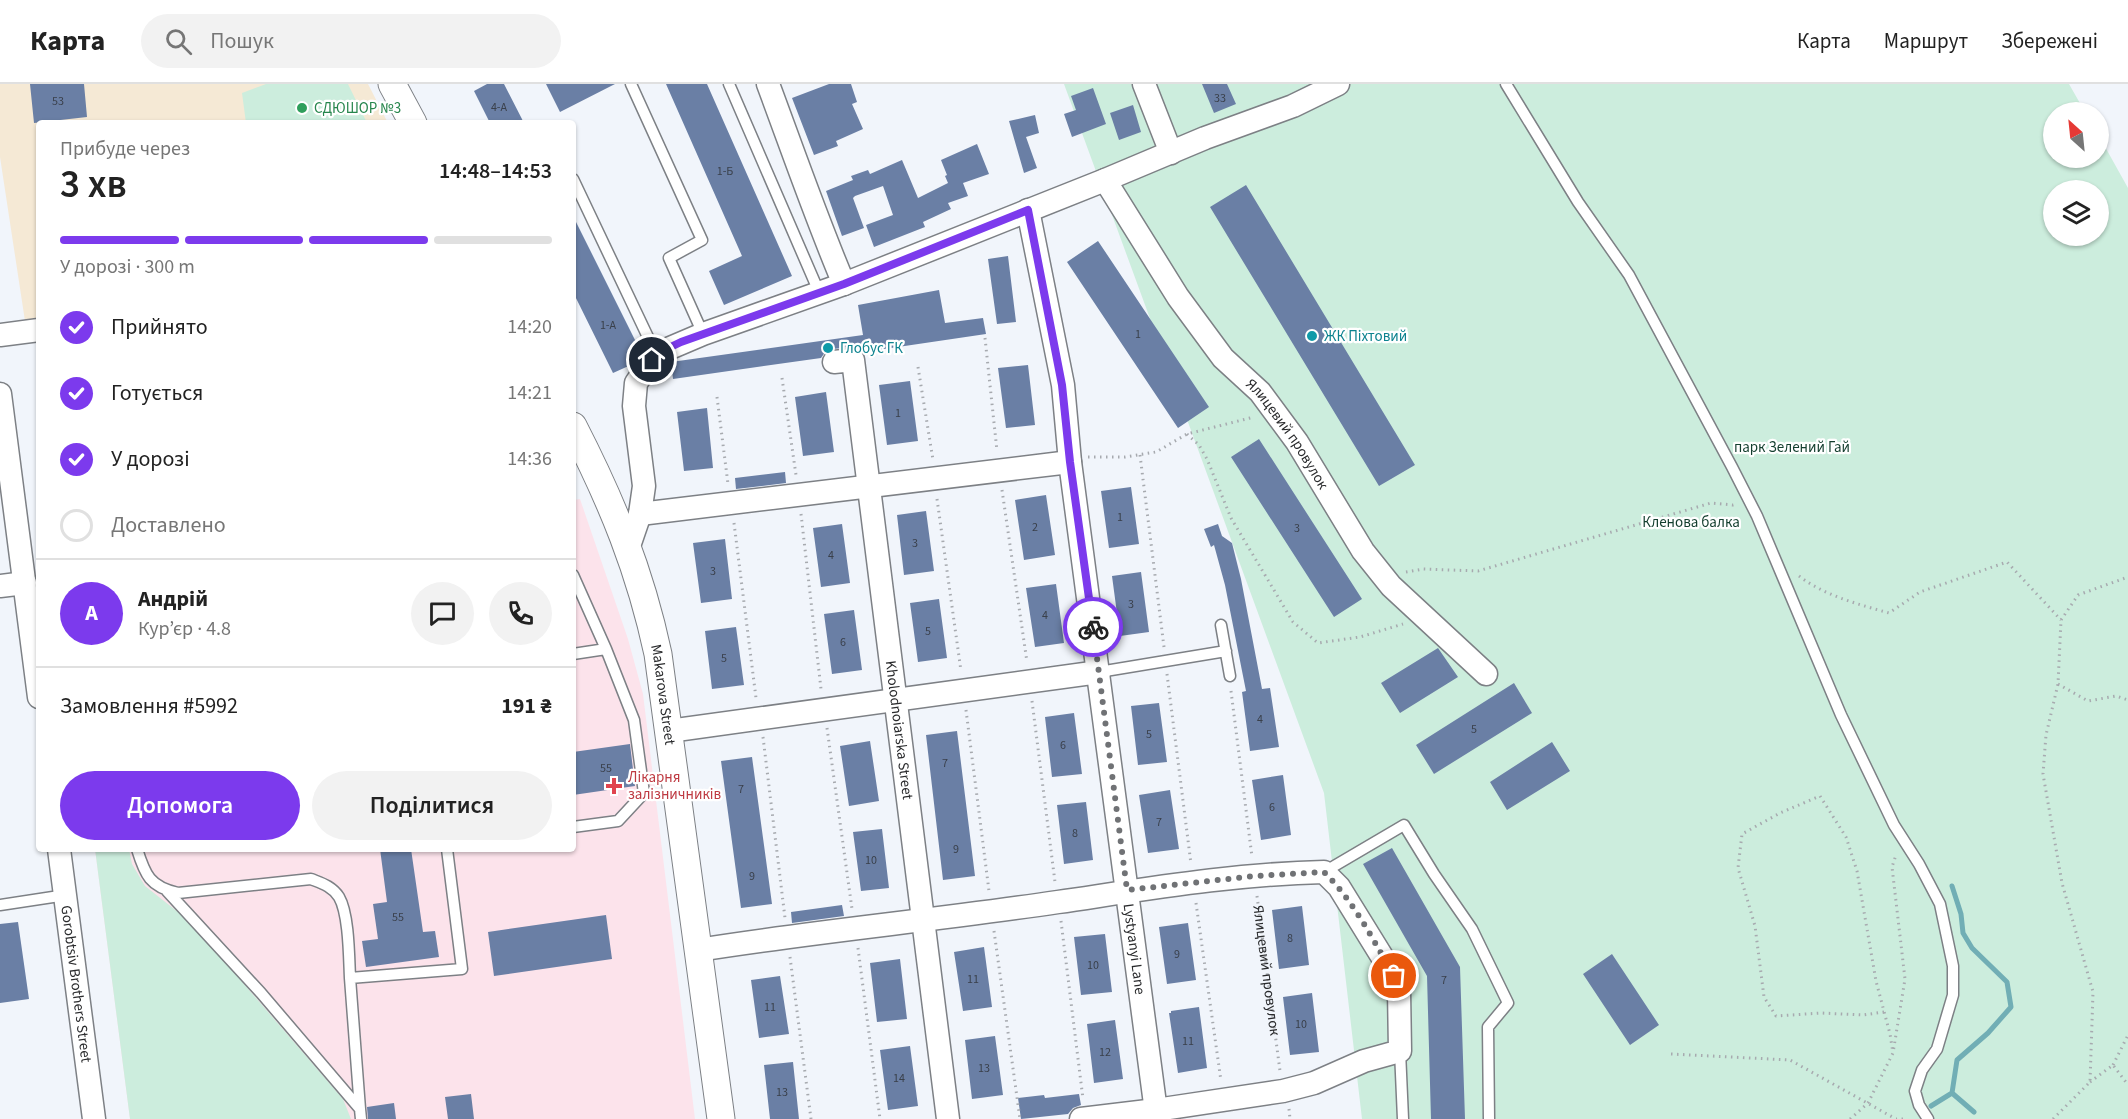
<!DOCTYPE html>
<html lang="uk">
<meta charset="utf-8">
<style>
:root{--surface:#fff;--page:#f2f2f2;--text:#222;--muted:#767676;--line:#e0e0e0;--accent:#7c3aed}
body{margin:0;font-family:"Source Sans 3",sans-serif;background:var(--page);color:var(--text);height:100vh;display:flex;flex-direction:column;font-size:22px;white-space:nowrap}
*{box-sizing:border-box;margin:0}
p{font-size:20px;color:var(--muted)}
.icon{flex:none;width:33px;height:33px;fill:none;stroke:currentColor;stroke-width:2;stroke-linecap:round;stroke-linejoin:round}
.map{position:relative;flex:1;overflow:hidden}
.sheet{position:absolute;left:36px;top:36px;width:540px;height:732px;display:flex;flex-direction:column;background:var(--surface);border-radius:6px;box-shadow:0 2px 4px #0004}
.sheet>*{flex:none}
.needle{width:39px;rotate:333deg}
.fabs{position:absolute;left:2043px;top:18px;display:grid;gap:12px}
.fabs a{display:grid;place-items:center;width:66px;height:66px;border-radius:50%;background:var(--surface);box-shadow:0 2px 4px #0004;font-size:30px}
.pin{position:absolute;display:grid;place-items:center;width:51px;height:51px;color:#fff;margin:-26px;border:3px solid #fff;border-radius:50%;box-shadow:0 2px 6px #0007}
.courier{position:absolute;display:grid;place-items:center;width:60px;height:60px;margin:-30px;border:4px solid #7c3aed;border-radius:50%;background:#fff;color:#222;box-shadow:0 2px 8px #0007}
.summary em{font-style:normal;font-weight:600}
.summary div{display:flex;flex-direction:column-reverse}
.summary{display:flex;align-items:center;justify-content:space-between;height:102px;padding:0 24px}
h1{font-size:39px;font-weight:600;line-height:45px}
.bar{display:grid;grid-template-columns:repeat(4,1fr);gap:9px 6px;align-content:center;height:72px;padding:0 24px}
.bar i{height:8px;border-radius:4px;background:var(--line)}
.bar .selected{background:var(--accent)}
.bar p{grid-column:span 4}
.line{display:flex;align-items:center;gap:15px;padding:0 24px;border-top:2px solid var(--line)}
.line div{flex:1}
.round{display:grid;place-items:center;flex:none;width:63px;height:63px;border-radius:32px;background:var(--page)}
ol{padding:0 24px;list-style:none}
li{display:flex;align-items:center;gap:18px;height:66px}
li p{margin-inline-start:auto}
li .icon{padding:6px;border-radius:50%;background:var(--accent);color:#fff;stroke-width:4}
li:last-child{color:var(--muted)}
li i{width:33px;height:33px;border:3px solid var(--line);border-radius:50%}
.cta{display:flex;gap:12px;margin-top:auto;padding:12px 24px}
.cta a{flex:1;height:69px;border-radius:36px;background:var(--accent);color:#fff;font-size:24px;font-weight:600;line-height:69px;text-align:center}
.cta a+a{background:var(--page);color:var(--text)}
header{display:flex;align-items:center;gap:36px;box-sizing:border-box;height:84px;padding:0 30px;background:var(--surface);border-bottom:2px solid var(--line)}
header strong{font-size:28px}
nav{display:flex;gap:33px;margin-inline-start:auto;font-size:21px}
.search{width:420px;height:54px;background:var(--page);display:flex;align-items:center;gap:15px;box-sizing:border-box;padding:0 21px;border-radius:33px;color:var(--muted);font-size:22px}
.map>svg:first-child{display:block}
.education{fill:#f5e9d5}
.medical{fill:#fce3eb}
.green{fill:#cceddd;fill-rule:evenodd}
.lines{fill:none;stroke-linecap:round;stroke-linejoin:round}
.stream{stroke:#71aeb5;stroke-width:5}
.building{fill:#6a7fa5}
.service-casing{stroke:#7d8085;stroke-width:13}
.minor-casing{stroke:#7d8085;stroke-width:25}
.tertiary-casing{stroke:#7d8085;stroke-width:29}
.path{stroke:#a7aaaf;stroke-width:3;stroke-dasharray:1.5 4.5;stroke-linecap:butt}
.service{stroke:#fff;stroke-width:10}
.minor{stroke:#fff;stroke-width:22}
.tertiary{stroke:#fff;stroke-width:27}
.done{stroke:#707275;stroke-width:6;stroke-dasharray:0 10.8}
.route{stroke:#7c3aed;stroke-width:8}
.leisure-dot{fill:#2e9e5b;stroke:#fff;stroke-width:2}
.culture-dot{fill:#0f9aa8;stroke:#fff;stroke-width:2}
.health-dot{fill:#e0444e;stroke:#fff;stroke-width:2}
.labels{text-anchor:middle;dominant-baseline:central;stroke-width:4.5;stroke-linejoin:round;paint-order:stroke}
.number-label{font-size:12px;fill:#3a404b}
.leisure-label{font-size:15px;fill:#27864d;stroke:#fff;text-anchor:start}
.culture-label{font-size:15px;fill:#0d838f;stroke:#fff;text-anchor:start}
.street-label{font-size:15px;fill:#2a2b2d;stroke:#fff}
.park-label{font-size:15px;fill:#133e2e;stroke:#fff}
.health-label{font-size:15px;fill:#be3a42;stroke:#fff;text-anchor:start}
</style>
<header>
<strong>Карта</strong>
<div class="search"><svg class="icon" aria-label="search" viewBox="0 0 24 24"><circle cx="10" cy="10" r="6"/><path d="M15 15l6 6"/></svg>Пошук</div>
<nav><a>Карта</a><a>Маршрут</a><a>Збережені</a></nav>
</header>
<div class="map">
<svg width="2128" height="1035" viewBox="0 0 2128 1035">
<rect width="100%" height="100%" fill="#f1f5fb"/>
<!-- education -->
<path class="education" d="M 0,0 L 368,0 L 388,39 L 39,39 L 39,235 L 25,237 L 0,73 Z"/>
<!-- medical -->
<path class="medical" d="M 580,415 L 628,555 L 643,610 L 695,1035 L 130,1035 L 95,765 L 573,765 L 573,416 Z"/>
<!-- green -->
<path class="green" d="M 266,0 L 348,0 L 367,39 L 246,39 L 242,9 Z
M 1064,0 L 2069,0 L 2085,28 L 2054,28 L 2054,74 L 2098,74 L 2099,52 L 2128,104 L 2128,1035 L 1362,1035 L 1324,709 ZM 2054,106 L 2098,106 L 2098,152 L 2054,152 Z
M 95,765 L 129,765 L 132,780 L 145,802 L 178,828 L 232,886 L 343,1015 L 351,1035 L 130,1035 Z"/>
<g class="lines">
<!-- stream -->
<path class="stream" d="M 1952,1009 L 1974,1028
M 1931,1022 L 1952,1009 L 1957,976 L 1988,949 L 2011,923 L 2007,898 L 1972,864 L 1963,849 L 1961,830 L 1952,802"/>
</g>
<!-- building -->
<path class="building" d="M 30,0 L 84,0 L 87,33 L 34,39 Z
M 487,0 L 504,0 L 524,39 L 490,39 L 474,7 Z
M 546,0 L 615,0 L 560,28 Z
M 666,0 L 707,0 L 792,192 L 724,221 L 709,187 L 742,172 Z
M 829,0 L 851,0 L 857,18 L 852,20 L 863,45 L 836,57 L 838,62 L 814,71 L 792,14 Z
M 1202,0 L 1227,0 L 1236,20 L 1214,29 Z
M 1093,4 L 1106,40 L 1072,53 L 1064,30 L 1076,26 L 1071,12 Z
M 1133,21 L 1141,48 L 1119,56 L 1110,29 Z
M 1035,31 L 1039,49 L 1026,53 L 1037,84 L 1024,89 L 1009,37 Z
M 977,60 L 989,90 L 963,99 L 968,112 L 948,119 L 951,125 L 923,138 L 925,143 L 874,163 L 866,141 L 893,131 L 883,102 L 855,112 L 853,114 L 864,144 L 842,152 L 826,107 L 853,96 L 851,92 L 868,86 L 870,90 L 902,76 L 918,114 L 948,99 L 945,92 L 947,91 L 941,76 Z
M 1246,101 L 1415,381 L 1379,402 L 1210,123 Z
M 573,132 L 641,268 L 633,280 L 613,289 L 573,208 Z
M 1098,157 L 1209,323 L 1178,344 L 1067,178 Z
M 1008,172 L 1016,238 L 997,240 L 988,175 Z
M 939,206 L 945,239 L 983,234 L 986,250 L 864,268 L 859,264 L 852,263 L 833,265 L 826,267 L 821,274 L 673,295 L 671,278 L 863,251 L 858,221 Z
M 1028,281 L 1035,341 L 1006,344 L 998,284 Z
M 910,297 L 918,357 L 887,361 L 879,301 Z
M 826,308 L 834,368 L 803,372 L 795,313 Z
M 707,324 L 713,384 L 684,387 L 677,328 Z
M 1259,355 L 1362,515 L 1334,533 L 1231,373 Z
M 785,388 L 786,399 L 736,405 L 735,394 Z
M 1131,403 L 1139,460 L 1109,464 L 1101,407 Z
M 1046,411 L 1055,471 L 1024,476 L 1015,416 Z
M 926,427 L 934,487 L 904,491 L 897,431 Z
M 842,440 L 850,499 L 821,503 L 813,444 Z
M 1218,440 L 1222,452 L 1232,459 L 1241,495 L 1262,605 L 1270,604 L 1279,663 L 1250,667 L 1242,608 L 1246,607 L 1225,501 L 1214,461 L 1211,463 L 1204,445 Z
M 725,455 L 732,515 L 701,519 L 693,459 Z
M 1141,488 L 1149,548 L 1120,552 L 1112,492 Z
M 1056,500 L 1064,559 L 1035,563 L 1026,504 Z
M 939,515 L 947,574 L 918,578 L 910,519 Z
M 854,526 L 862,586 L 832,590 L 824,530 Z
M 736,543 L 744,601 L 712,605 L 705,547 Z
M 1438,564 L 1458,593 L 1400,629 L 1381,599 Z
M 1514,599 L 1532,629 L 1434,690 L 1416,661 Z
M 1159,619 L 1167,678 L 1138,681 L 1131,622 Z
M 1074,629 L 1082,690 L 1052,693 L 1045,633 Z
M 957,647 L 975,792 L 943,796 L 926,651 Z
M 870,657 L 879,717 L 849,722 L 840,662 Z
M 1552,658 L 1570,687 L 1507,726 L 1490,698 Z
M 630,660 L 635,702 L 573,711 L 573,668 Z
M 752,673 L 772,820 L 741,824 L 721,677 Z
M 1283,691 L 1291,751 L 1261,756 L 1252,696 Z
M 1170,706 L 1179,765 L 1148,769 L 1139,711 Z
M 1086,718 L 1093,776 L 1064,780 L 1057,721 Z
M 882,745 L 889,804 L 861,807 L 853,748 Z
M 1392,764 L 1460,883 L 1465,1035 L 1431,1035 L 1427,892 L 1363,780 Z
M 380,765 L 411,765 L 423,848 L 435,847 L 439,873 L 366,883 L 362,857 L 378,855 L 373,820 L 387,818 Z
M 842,821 L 844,832 L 792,839 L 791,828 Z
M 1302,822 L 1309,881 L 1279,885 L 1272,826 Z
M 606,831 L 612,875 L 494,892 L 488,848 Z
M 18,838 L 29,915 L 0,919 L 0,840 Z
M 1188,839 L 1196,896 L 1167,900 L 1159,843 Z
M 1105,850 L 1112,908 L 1081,911 L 1074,853 Z
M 984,863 L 992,923 L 963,927 L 954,868 Z
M 1612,870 L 1659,941 L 1630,961 L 1583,890 Z
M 900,875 L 907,935 L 877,938 L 870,879 Z
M 780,892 L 789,950 L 759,954 L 751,896 Z
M 1312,909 L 1319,968 L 1290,971 L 1283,913 Z
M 1199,923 L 1207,984 L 1178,989 L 1169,929 L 1171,929 L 1171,927 Z
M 1115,936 L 1123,995 L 1094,999 L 1087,940 Z
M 995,952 L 1003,1011 L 972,1015 L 965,956 Z
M 910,962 L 918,1022 L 888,1026 L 880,966 Z
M 793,978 L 799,1035 L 770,1035 L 764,981 Z
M 471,1010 L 474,1035 L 448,1035 L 445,1013 Z
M 1079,1010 L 1081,1021 L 1073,1024 L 1068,1030 L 1021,1035 L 1018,1014 L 1044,1011 L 1045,1014 Z
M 394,1019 L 396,1035 L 368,1035 L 367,1023 Z"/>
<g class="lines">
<defs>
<path id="service" d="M 631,0 L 702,156 L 669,174 L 703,250
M 729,0 L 819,208
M 1506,0 L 1578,118 L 1629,191 L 1732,383 L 1757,432 L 1841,631 L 1894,741 L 1919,780 L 1940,820 L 1953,882 L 1953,911 L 1937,965 L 1922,986 L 1915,1007 L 1919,1021 L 1928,1035
M 573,95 L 656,270
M 573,491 L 606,565 L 634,636 L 644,709 L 618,737 L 573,743
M 1221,541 L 1230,592
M 573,570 L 606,565
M 1099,588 L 1226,567
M 137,765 C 145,791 150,803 178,809 L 311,795 C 321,799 332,802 339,813 C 349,830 349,873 350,894 L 462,885 L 447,765
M 1324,788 L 1404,741 L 1434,790 L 1472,845 L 1508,919 L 1488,943 L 1489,1035
M 167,807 L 261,909 L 360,1025 L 361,1035
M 0,821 L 66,811
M 350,894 L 360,1025
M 1400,967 L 1403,1035"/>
<g id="minor">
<path d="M 768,0 C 793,67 816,134 844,200"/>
<path d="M 1144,0 L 1171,69"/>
<path id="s2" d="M 1105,96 L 1178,213 L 1223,274 L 1260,308 L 1297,358 L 1363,467 L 1391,502 L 1486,590"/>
<path id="s3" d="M 1028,126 L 1063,301 L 1070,378 L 1157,1035"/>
<path d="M 0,251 L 39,246"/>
<path id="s4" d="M 834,278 L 853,276 L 948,1035"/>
<path d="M 0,310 L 39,613"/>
<path d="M 640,430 L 1070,378"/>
<path d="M 628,465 L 640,430 L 644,402 L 634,322 L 636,299 L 656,270 L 703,250 L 844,200 L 1105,96 L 1205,54 L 1293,22 L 1338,0"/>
<path d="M 0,502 L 25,499"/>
<path d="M 669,647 L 1099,588"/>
<path id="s5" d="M 59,765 L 94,1035"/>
<path d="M 698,866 C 817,847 938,836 1058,818 C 1147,805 1233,790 1324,788 L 1339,803 L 1394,892 L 1399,906 L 1400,967 L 1364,977 L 1314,999 L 1283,1007 L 1156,1026 L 1081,1035"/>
</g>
<g id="tertiary">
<path d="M 392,0 L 413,39"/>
<path id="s6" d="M 573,342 C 612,418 640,486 658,570 L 721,1035"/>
</g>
</defs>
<!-- service casing -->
<use href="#service" class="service-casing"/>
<!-- minor casing -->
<use href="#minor" class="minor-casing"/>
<!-- tertiary casing -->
<use href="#tertiary" class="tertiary-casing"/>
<!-- path -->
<g class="path">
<path d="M 985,254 L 997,367"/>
<path d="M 918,283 L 933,376"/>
<path d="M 782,294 L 796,391"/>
<path d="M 717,313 L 728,400"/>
<path d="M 1187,350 L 1199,361 L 1207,375 L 1231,434 L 1293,538 L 1318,559 L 1360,553 L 1403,540"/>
<path d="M 1140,371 L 1164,563"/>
<path d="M 1088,373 L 1125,373 L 1156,368 L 1187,350 L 1254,333"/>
<path d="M 1002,406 L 1027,578"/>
<path d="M 937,415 L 961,587"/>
<path d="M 801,430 L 821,605"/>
<path d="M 734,439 L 756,614"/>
<path d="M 1406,488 L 1423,485 L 1478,487 L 1711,419 L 1733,421 L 1737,420"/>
<path d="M 1799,492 C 1825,512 1858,520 1889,529 L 1920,508 L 2007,478 L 2061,536"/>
<path d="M 1167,590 L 1191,780"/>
<path d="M 2058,600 L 2088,617 L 2116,612 L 2128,616"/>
<path d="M 1231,607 L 1252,773"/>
<path d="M 1032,617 L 1055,798"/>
<path d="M 966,626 L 989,807"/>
<path d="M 827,644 L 852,825"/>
<path d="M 763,653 L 785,834"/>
<path id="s1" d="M 1257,812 L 1280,987"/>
<path d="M 1196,819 L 1221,997"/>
<path d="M 1061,837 L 1083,1015"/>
<path d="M 994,847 L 1020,1035"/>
<path d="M 858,864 L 880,1035"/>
<path d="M 790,873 L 811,1035"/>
<path d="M 1884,928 L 1863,931 L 1821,929 L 1776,932 L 1764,913 L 1755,842 L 1738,784 L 1742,750 L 1780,729 L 1820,712 L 1846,753 L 1857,787 L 1876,897 L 1890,950 L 1893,969"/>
<path d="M 1671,970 L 1790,976 L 1896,1035 L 1903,1035"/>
<path d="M 2113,981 L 2128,951"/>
<path d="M 2090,998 L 2113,981 L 2128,1001"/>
<path d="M 1289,1025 L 1290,1035"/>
<path d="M 1850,1035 L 1868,1019 L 1893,969 L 1905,895 L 1892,783 L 1896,771"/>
<path d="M 2053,1035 L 2090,998 L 2093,908 L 2062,799 L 2043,690 L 2046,651 L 2058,600 L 2061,536 L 2078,511 L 2128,493"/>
</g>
<!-- service -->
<use href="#service" class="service"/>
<!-- minor -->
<use href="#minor" class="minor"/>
<!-- tertiary -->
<use href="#tertiary" class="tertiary"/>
</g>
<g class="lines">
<!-- done -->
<path class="done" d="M 1093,543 L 1127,806 L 1255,792 L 1324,788 C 1354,817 1373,856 1394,892"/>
<!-- route -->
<path class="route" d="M 652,276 L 656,270 L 681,258 L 844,200 L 1028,126 L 1062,301 L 1070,378 L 1093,543"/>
</g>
<!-- markers -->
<circle class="leisure-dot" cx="302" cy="24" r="6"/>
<g class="culture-dot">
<circle cx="1312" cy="252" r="6"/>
<circle cx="828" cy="264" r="6"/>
</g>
<path class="health-dot" d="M611 693h6v6h6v6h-6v6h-6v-6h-6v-6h6z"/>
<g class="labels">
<!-- number labels -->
<g class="number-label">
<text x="1220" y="14">33</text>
<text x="58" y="17">53</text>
<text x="499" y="23">4-А</text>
<text x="725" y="87">1-Б</text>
<text x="608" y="241">1-А</text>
<text x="1138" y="250">1</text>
<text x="898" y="329">1</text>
<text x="1120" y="433">1</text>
<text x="1035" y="443">2</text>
<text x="1297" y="444">3</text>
<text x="915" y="459">3</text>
<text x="831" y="471">4</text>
<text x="713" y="487">3</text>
<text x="1131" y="520">3</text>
<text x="1045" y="531">4</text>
<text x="928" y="547">5</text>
<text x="843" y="558">6</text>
<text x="724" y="574">5</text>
<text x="1260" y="635">4</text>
<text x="1474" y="645">5</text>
<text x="1149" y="650">5</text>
<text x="1063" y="661">6</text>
<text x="945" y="679">7</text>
<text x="606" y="684">55</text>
<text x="741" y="705">7</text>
<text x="1272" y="723">6</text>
<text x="1159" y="738">7</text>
<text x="1075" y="749">8</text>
<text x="956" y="765">9</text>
<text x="871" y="776">10</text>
<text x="752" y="792">9</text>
<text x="398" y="833">55</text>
<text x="1290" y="854">8</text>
<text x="1177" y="870">9</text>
<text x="1093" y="881">10</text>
<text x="973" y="895">11</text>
<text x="1444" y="896">7</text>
<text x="770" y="923">11</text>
<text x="1301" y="940">10</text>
<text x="1188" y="957">11</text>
<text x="1105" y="968">12</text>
<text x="984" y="984">13</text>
<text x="899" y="994">14</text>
<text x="782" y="1008">13</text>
</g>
<!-- leisure labels -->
<g class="leisure-label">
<text x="314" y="24">СДЮШОР №3</text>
</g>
<!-- culture labels -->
<g class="culture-label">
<text x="1324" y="252">ЖК Піхтовий</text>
<text x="840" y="264">Глобус ГК</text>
</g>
<!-- street labels -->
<g class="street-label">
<text stroke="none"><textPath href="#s2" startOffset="314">Ялицевий провулок</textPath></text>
<text stroke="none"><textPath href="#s6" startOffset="285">Makarova Street</textPath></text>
<text stroke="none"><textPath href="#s4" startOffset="392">Kholodnoiarska Street</textPath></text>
<text stroke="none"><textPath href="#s3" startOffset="747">Lystyanyi Lane</textPath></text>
<text stroke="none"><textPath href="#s1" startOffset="75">Ялицевий провулок</textPath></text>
<text stroke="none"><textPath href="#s5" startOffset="136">Gorobtsiv Brothers Street</textPath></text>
</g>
<!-- park labels -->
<g class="park-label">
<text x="1792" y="363">парк Зелений Гай</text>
<text x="1691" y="438">Кленова балка</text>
</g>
<!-- health labels -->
<g class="health-label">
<text x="628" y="693">Лікарня<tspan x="628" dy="17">залізничників</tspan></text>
</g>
</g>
</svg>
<div class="fabs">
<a><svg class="needle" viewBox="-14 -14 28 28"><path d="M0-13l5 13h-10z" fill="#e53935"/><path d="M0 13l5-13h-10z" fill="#767676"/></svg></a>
<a><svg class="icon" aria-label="layers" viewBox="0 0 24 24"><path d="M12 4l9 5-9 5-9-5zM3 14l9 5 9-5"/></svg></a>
</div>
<div class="pin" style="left:1394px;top:892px;background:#ea580c"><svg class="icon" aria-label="bag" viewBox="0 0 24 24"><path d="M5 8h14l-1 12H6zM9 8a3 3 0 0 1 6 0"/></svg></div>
<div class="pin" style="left:652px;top:276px;background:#1f2937"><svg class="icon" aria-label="home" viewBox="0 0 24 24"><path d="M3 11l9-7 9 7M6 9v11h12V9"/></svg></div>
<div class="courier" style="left:1093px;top:543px"><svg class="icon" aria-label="bike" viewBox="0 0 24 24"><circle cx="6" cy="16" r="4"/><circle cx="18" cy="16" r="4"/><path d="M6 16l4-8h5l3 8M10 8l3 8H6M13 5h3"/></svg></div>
<section class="sheet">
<div class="summary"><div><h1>3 хв</h1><p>Прибуде через</p></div><em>14:48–14:53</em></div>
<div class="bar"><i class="selected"></i><i class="selected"></i><i class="selected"></i><i></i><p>У дорозі · 300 m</p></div>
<ol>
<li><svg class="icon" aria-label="check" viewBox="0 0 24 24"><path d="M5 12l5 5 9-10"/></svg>Прийнято<p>14:20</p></li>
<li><svg class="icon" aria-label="check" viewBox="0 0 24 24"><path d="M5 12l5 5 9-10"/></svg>Готується<p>14:21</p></li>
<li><svg class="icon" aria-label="check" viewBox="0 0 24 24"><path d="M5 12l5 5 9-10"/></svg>У дорозі<p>14:36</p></li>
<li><i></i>Доставлено</li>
</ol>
<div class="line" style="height:108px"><b class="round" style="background:var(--accent);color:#fff">А</b><div><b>Андрій</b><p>Кур’єр · 4.8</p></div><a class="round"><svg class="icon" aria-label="chat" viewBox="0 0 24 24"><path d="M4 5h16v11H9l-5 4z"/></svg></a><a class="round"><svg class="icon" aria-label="phone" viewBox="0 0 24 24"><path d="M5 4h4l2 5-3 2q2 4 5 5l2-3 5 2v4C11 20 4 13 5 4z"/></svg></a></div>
<div class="line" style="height:78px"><div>Замовлення #5992</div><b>191 ₴</b></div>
<div class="cta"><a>Допомога</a><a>Поділитися</a></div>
</section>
</div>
